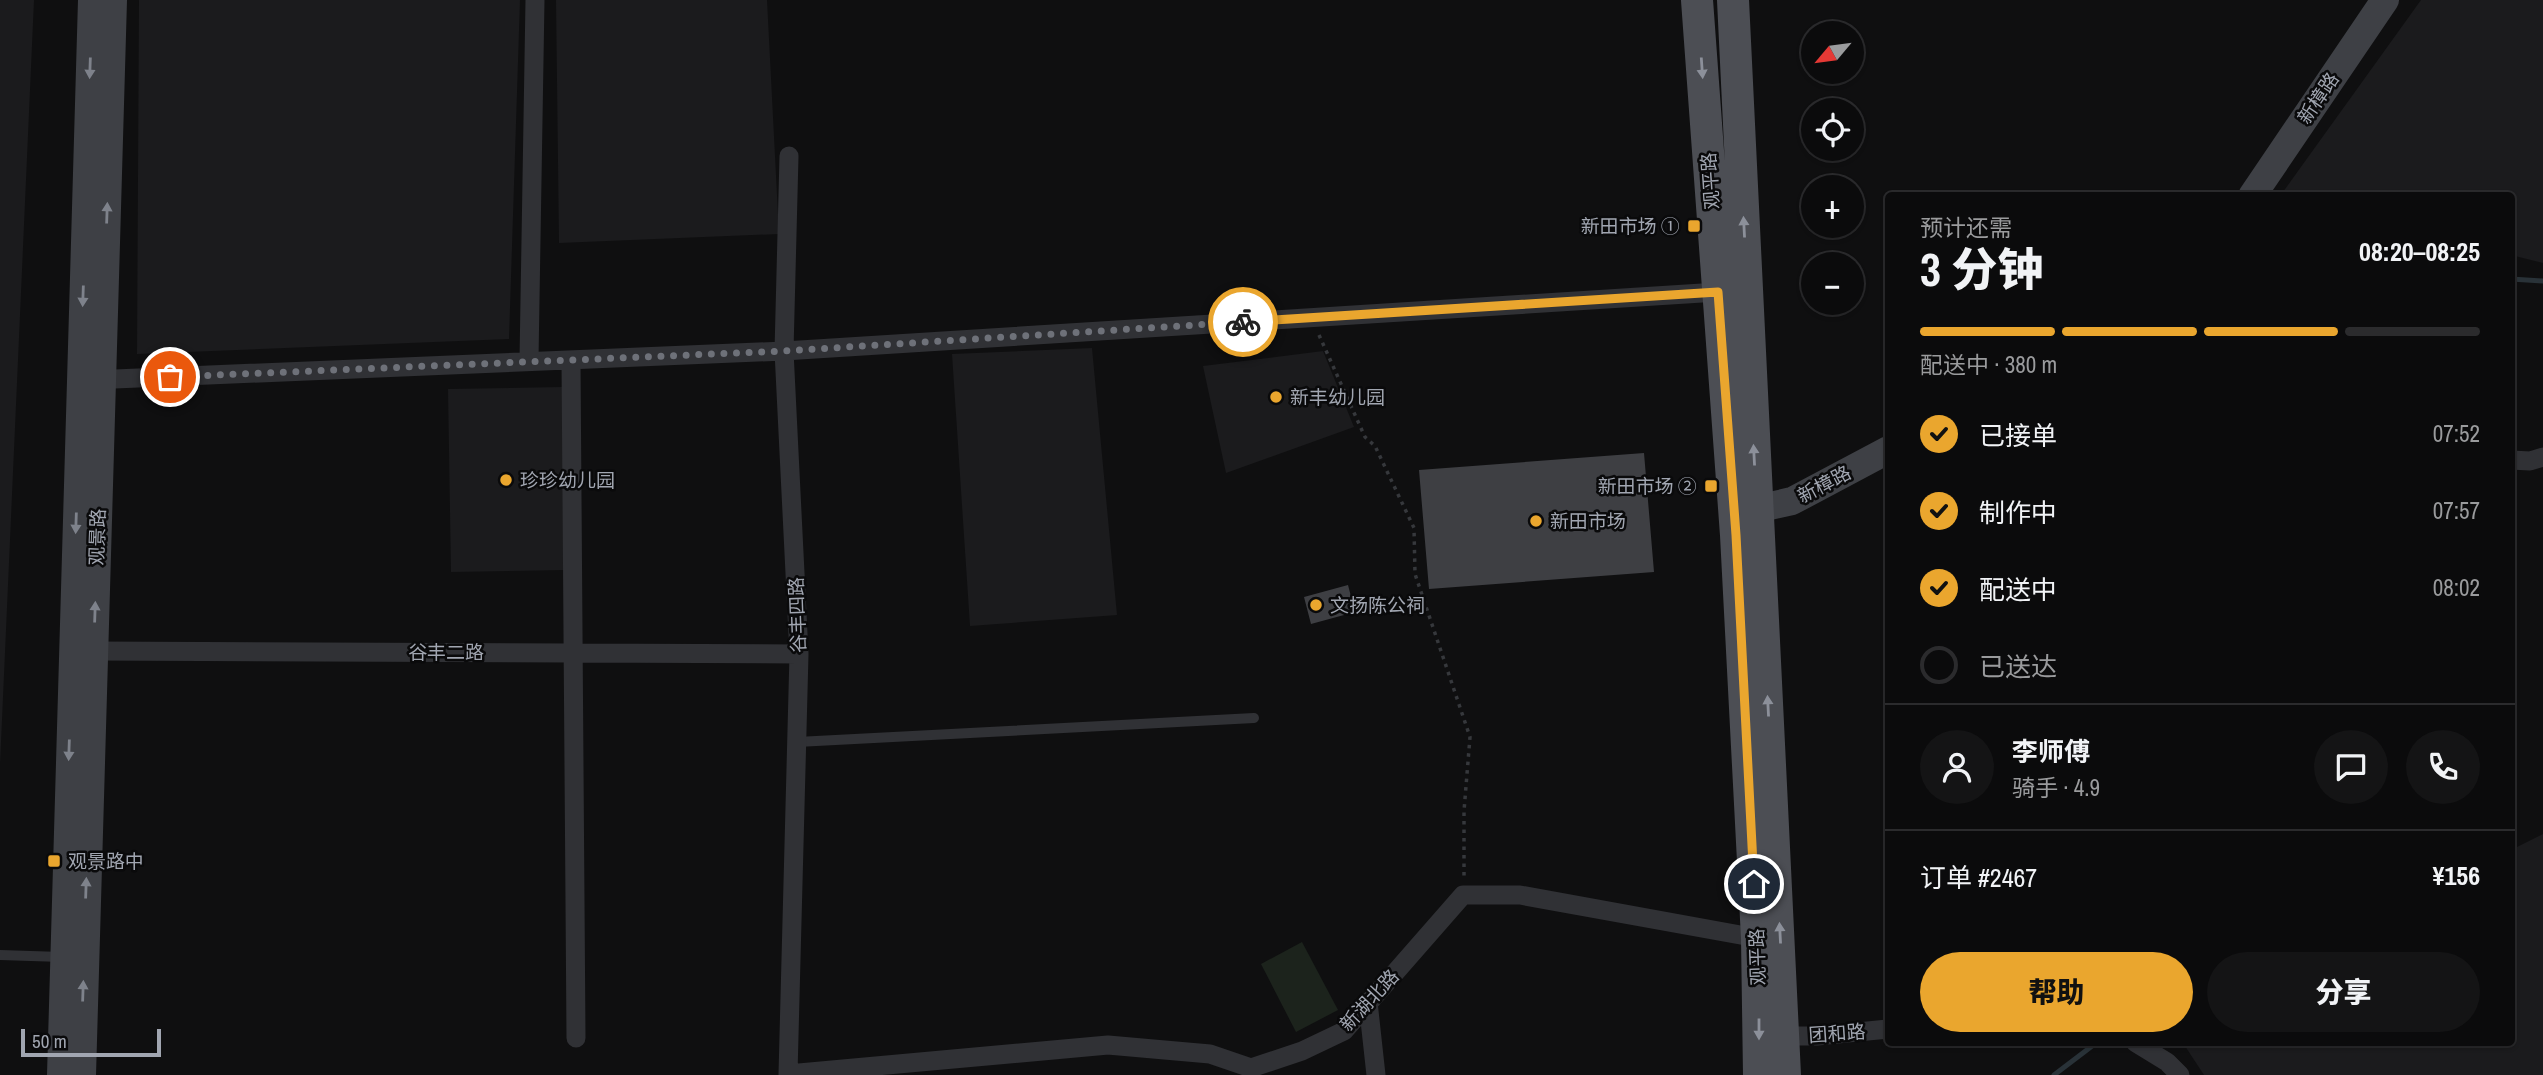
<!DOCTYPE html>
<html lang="zh">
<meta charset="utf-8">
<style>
:root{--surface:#0b0b0c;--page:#141415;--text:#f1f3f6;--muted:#9a9b9d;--line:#2b2b2d;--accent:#eaa62e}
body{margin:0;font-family:"Archivo Narrow","Noto Sans SC",sans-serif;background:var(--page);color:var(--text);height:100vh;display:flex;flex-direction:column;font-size:26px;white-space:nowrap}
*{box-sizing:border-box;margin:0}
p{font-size:23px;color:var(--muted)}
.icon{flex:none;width:38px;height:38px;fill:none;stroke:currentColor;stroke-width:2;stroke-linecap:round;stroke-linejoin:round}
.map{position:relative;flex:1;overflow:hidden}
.sheet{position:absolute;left:1885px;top:192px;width:630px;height:854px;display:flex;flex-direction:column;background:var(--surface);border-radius:7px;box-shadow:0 2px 5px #0004,0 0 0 2px var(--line)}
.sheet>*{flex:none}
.needle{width:46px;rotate:241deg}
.tools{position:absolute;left:1801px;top:21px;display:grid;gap:14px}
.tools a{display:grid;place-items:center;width:63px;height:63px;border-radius:50%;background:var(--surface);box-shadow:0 2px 5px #0004,0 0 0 2px var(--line);font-size:35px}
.scale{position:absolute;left:21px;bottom:18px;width:140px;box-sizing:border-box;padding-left:7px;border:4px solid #a1a6b1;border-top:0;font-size:19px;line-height:24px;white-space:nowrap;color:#a1a6b1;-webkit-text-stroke:5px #0a0a0b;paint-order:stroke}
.pin{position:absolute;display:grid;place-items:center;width:60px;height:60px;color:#fff;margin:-30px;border:4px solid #fff;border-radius:50%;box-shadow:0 2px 7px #0007}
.courier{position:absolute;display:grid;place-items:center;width:70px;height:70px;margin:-35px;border:5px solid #eaa62e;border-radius:50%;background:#fff;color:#222;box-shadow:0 2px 9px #0007}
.head em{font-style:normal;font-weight:800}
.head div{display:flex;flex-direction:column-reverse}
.head{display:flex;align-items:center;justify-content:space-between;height:119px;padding:0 35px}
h1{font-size:46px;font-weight:800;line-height:52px}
.bar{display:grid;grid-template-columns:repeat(4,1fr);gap:10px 7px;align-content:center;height:84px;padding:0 35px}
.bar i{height:9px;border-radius:5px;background:var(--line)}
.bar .current{background:var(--accent)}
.bar p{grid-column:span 4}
.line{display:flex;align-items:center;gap:18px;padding:0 35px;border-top:2px solid var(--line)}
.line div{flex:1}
.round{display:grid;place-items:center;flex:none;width:74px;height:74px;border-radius:37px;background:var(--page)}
ol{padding:0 35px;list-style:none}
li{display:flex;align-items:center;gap:21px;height:77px}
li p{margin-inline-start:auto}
li .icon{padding:7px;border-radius:50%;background:var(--accent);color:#111;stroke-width:4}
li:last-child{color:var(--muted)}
li i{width:38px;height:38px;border:4px solid var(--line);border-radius:50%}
.primary-button{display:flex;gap:14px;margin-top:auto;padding:14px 35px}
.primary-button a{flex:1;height:80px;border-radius:42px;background:var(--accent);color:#111;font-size:28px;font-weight:800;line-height:80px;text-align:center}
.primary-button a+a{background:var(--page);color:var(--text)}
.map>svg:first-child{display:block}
.built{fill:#1b1b1d}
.green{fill:#1c231c}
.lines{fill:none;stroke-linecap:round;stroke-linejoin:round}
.stream{stroke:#293238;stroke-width:5}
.building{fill:#3e3f43}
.path{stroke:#36383c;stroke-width:3.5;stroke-dasharray:3.5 5;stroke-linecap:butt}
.lane{stroke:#303135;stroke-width:10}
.street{stroke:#303135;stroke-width:19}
.secondary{stroke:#3e4045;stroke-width:28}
.primary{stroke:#4c4e54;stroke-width:32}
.oneway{fill:#7e828b}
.oneway2{fill:#8c909a}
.done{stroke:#6e7179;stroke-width:7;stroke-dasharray:0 12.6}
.route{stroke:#eaa62e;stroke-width:9}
.poi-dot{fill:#eaa62e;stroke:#0a0a0b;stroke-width:2.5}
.labels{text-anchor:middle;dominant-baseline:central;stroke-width:5;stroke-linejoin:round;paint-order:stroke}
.street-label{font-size:19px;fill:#a1a6b1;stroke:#0a0a0b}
.poi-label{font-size:19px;fill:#a1a6b1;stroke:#0a0a0b;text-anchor:start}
</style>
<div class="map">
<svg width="2543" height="1075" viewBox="0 0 2543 1075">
<rect width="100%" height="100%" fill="#0f0f10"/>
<!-- built -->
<path class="built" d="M 0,0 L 34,0 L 0,765 Z
M 139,0 L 520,0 L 509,339 L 137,354 Z
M 556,0 L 767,0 L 779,234 L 559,243 Z
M 2421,0 L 2543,0 L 2543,263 L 2511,255 L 2511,196 L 2280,196 Z
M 1092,348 L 1117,615 L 970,626 L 952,354 Z
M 1323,351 L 1354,427 L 1226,473 L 1203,366 Z
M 562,387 L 565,570 L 451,572 L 448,389 Z
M 2543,834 L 2543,1075 L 2204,1075 L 2183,1043 L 2511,1043 L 2511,850 Z"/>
<!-- green -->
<path class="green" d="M 1302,942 L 1338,1010 L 1296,1032 L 1261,964 Z"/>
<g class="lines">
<!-- stream -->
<path class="stream" d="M 2511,279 L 2543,281
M 2054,1075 L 2096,1043"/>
</g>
<!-- building -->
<path class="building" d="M 1644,453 L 1654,572 L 1429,589 L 1419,470 Z
M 1348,585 L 1355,612 L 1311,624 L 1304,597 Z"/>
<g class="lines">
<!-- path -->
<path class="path" d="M 1319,335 L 1365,437 L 1375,446 L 1414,528 L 1415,574 L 1470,737 L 1464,811 L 1464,879"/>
<!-- lane -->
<path class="lane" d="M 797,742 L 1254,718
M 0,955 L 62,957"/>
<!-- street -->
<path class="street" d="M 789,156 L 784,351 L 799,654 L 788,1074 L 1108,1045 L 1210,1054 L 1251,1068 L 1302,1051 L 1344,1031 L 1463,895 L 1520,895 L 1757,938
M 529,360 L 535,0
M 571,361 L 576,1038
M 91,380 L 784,351 L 1718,292
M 2511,460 L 2530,461 L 2543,457
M 94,651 L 799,654
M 1368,1002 L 1376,1075
M 1786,1036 L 1817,1036 L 1888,1029
M 2136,1043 L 2167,1062 L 2180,1075"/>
<!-- secondary -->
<path class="secondary" d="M 2252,196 L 2385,0
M 1757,509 L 1792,501 L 1888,450
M 61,1075 L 92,0
M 82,1075 L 113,0"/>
<!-- primary -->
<path class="primary" d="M 1697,0 L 1736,535 L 1757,938 L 1759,1075
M 1733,0 L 1785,1075"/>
</g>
<!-- one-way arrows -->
<defs><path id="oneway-solid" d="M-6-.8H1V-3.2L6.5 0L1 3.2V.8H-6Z" transform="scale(1.75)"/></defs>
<g class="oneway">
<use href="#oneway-solid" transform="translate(90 68) rotate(92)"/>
<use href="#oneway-solid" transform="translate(107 213) rotate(-88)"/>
<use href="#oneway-solid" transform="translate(83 296) rotate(92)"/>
<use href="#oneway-solid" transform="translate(76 523) rotate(92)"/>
<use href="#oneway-solid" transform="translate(95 612) rotate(-88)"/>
<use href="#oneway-solid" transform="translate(69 750) rotate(92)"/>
<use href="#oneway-solid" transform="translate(86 888) rotate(-88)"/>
<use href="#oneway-solid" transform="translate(83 991) rotate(-88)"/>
</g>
<g class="oneway2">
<use href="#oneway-solid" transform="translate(1702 68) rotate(86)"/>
<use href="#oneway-solid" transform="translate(1744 227) rotate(-93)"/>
<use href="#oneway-solid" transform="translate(1754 455) rotate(-93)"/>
<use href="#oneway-solid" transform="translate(1768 706) rotate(-93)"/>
<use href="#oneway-solid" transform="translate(1780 933) rotate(-93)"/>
<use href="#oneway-solid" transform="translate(1759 1029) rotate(90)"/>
</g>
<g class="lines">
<!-- done -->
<path class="done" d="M 170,377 L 784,351 L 1243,322"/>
<!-- route -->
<path class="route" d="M 1243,322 L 1718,292 L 1736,535 L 1754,884"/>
</g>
<!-- markers -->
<g class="poi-dot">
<rect x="1687" y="219" width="14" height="14" rx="3.5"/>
<circle cx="1276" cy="397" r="7"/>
<circle cx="506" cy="480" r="7"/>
<rect x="1704" y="479" width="14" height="14" rx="3.5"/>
<circle cx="1536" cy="521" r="7"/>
<circle cx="1316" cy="605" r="7"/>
<rect x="47" y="854" width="14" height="14" rx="3.5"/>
</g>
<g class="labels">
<!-- street labels -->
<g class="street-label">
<text transform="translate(2318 98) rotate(-56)">新樟路</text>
<text transform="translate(1710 181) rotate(-94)">观平路</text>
<text transform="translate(1824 484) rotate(-28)">新樟路</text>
<text transform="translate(97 537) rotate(-88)">观景路</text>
<text transform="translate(797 615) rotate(-92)">谷丰四路</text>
<text x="446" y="652">谷丰二路</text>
<text transform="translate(1757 957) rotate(-92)">观平路</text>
<text transform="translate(1369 1000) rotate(-47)">新湖北路</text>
<text transform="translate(1837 1033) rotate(-4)">团和路</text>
</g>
<!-- poi labels -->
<g class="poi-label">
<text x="1680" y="226" text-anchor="end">新田市场 ①</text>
<text x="1290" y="397">新丰幼儿园</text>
<text x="520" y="480">珍珍幼儿园</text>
<text x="1697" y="486" text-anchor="end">新田市场 ②</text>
<text x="1550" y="521">新田市场</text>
<text x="1330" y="605">文扬陈公祠</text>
<text x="68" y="861">观景路中</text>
</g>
</g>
</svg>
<div class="tools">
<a><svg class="needle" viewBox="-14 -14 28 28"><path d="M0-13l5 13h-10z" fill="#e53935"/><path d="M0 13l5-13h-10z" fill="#9a9b9d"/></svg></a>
<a><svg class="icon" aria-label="locate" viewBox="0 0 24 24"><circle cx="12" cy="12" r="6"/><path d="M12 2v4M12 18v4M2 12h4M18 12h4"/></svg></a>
<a>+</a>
<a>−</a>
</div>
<div class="scale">50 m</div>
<div class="pin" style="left:170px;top:377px;background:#ea580c"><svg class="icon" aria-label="bag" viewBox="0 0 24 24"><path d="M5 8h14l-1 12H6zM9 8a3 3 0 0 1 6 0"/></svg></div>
<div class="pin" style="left:1754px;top:884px;background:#1f2937"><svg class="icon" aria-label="home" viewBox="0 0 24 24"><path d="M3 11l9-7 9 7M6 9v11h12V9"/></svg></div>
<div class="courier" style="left:1243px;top:322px"><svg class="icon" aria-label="bike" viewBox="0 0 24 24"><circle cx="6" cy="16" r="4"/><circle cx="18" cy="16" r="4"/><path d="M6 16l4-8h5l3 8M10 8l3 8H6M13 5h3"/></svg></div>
<section class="sheet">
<div class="head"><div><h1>3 分钟</h1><p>预计还需</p></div><em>08:20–08:25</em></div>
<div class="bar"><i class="current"></i><i class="current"></i><i class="current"></i><i></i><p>配送中 · 380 m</p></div>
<ol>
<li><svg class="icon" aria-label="check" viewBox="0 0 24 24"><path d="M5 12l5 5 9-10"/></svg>已接单<p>07:52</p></li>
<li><svg class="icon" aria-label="check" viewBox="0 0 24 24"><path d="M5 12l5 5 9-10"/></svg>制作中<p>07:57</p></li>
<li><svg class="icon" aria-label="check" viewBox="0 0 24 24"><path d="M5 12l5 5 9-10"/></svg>配送中<p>08:02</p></li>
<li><i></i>已送达</li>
</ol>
<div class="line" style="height:126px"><a class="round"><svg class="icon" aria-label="person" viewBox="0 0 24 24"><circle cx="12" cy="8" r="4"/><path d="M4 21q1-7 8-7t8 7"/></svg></a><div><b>李师傅</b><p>骑手 · 4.9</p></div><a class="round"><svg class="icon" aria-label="chat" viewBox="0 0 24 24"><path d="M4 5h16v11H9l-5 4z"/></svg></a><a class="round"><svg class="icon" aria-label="phone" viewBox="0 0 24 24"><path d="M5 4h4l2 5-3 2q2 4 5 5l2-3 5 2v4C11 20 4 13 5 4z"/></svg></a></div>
<div class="line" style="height:91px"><div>订单 #2467</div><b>¥156</b></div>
<div class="primary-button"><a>帮助</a><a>分享</a></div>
</section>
</div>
